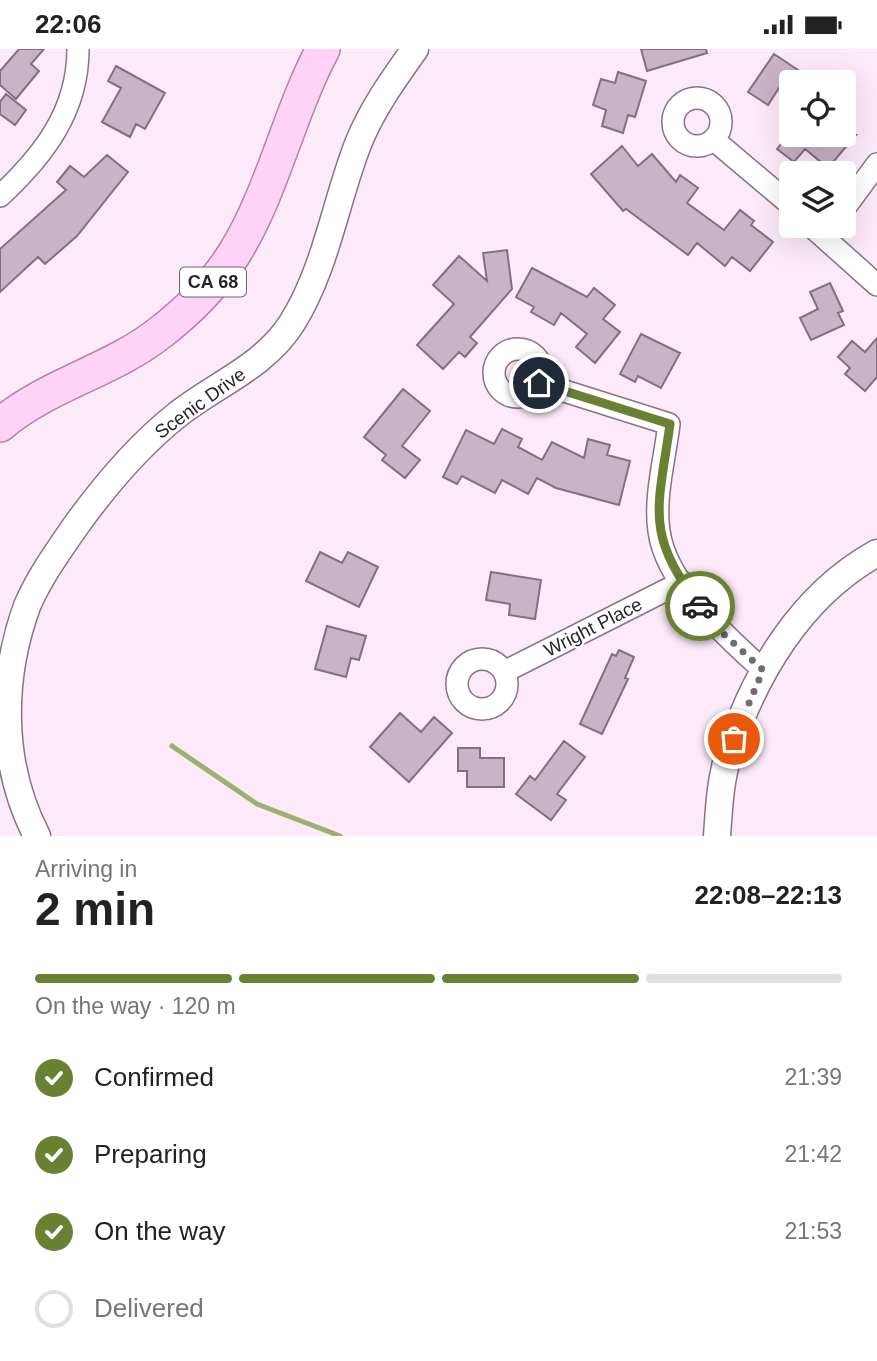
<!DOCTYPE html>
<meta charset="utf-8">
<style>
:root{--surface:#fff;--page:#f2f2f2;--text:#222;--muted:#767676;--line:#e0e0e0;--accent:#6a8133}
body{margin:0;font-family:Helvetica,sans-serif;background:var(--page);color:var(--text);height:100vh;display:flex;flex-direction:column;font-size:26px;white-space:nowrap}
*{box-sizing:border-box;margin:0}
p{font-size:23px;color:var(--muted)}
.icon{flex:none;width:38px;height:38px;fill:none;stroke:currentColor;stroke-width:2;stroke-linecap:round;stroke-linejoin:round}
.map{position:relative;height:787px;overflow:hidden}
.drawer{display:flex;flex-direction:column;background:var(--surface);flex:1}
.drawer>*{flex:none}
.buttons{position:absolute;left:779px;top:21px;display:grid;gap:14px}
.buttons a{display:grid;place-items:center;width:77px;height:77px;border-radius:7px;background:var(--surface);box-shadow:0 7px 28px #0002;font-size:35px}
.pin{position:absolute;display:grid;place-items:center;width:60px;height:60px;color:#fff;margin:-30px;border:4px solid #fff;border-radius:50%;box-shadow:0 2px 7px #0007}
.courier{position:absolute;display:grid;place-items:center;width:70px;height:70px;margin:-35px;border:5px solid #6a8133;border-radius:50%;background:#fff;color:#222;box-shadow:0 2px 9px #0007}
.overview em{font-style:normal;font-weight:800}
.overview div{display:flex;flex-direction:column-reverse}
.overview{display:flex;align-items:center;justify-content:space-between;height:119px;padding:0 35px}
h1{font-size:46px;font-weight:800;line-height:52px}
.bar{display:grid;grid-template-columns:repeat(4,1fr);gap:10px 7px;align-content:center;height:84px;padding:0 35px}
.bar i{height:9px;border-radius:5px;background:var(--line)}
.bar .active{background:var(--accent)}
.bar p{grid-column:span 4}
ol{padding:0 35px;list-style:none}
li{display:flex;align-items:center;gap:21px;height:77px}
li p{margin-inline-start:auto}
li .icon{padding:7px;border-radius:50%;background:var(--accent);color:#fff;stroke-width:4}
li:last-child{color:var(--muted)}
li i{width:38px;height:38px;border:4px solid var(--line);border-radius:50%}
.status{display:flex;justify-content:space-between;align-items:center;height:49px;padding:0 35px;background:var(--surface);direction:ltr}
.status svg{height:19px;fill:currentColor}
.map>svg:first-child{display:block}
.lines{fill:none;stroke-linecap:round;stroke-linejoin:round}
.stream{stroke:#9bb072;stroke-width:5}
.building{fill:#cab3c5;stroke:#846f80;stroke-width:2}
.minor-casing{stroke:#887384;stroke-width:24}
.tertiary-casing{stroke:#887384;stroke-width:29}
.primary-casing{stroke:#b581ac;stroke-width:36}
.minor{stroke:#fff;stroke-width:21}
.tertiary{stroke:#fff;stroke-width:26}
.primary{stroke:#ffd2f7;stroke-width:33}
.done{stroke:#756972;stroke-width:7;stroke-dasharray:0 12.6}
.route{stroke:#6a8133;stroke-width:9}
.labels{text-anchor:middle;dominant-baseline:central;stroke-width:5;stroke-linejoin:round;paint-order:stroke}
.shield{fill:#fff;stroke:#6b656a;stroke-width:2}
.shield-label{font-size:18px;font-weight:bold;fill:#2c232a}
.street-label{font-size:19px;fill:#2c232a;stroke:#fff}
</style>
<div class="status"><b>22:06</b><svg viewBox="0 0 49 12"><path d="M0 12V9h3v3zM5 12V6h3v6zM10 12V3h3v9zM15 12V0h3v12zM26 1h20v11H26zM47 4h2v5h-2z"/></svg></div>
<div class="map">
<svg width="877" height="787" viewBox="0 0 877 787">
<rect width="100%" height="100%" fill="#fdeaf9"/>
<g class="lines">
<!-- stream -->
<path class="stream" d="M 172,697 L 257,755 L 340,787"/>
</g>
<!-- building -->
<path class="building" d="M 19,0 L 44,0 L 31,15 L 39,22 L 16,50 L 0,36 L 0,22 Z
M 641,0 L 706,0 L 707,4 L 647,22 Z
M 774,5 L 816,33 L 791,33 L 791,47 L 779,39 L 768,56 L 748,43 Z
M 116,17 L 165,44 L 145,80 L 136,75 L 130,88 L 102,73 L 121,39 L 108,32 Z
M 618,23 L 646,32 L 635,68 L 628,66 L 623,84 L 602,77 L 606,61 L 593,56 L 601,30 L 615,34 Z
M 6,45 L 26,61 L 15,76 L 0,65 L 0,53 Z
M 788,86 L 856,86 L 828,119 L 805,100 L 794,113 L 777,100 Z
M 622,97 L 638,117 L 652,105 L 676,133 L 680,126 L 698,139 L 687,154 L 724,181 L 740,161 L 754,172 L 751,176 L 773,193 L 750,222 L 732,208 L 725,217 L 697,194 L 688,206 L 626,160 L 623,162 L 591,125 Z
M 107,106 L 128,123 L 77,187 L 45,215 L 38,208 L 0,243 L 0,200 L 66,141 L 57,133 L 70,117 L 84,128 Z
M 507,201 L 512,240 L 470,288 L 477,294 L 465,308 L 459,303 L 443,320 L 417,296 L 454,255 L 433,236 L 459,207 L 487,232 L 483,204 Z
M 532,219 L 587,248 L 594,239 L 615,256 L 603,270 L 620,283 L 595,314 L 576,298 L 587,285 L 561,264 L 554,276 L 531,263 L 534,258 L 516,248 Z
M 830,234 L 843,262 L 838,264 L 844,276 L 811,291 L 800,269 L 818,260 L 810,243 Z
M 641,285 L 680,304 L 661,339 L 638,327 L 635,333 L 620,325 Z
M 877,289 L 877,328 L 865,342 L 845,325 L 850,319 L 838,308 L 852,292 L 865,303 Z
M 403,340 L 430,362 L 402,397 L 420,411 L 405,429 L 382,411 L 386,406 L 364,388 Z
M 502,380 L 522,390 L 518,398 L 542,411 L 552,393 L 584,409 L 588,390 L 610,396 L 607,406 L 630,412 L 619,456 L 556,439 L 537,429 L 528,445 L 502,431 L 495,444 L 462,427 L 457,435 L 443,428 L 466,381 L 494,395 Z
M 320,503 L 342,514 L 348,503 L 378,518 L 359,558 L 306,532 Z
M 491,523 L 541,531 L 535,570 L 509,566 L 510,555 L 486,551 Z
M 327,577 L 366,587 L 359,611 L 351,609 L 346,628 L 315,620 Z
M 619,601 L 634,608 L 625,629 L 628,630 L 602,685 L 580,675 L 612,605 L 616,607 Z
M 400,664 L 421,683 L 434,668 L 452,684 L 409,733 L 370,698 Z
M 564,692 L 585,708 L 557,745 L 566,751 L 551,771 L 516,745 L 530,727 L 535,731 Z
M 458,699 L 480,699 L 480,709 L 504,709 L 504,738 L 467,738 L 467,722 L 458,722 Z"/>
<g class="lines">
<defs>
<path id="minor" d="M673 73a24 24 0 1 1 48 0a24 24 0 1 1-48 0Z
M 714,91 L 791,156
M 0,147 C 44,106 78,62 78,0
M 844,160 L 877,115
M 811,177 L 877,236
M494 324a24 24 0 1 1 48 0a24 24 0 1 1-48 0Z
M 539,334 L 669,375 C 665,409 654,448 659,482 C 666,535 726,587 763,621
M457 635a25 25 0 1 1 50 0a25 25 0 1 1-50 0Z
M 504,623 L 682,533"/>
<path id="tertiary" d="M 37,787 C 0,716 0,632 27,557 C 40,527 59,501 77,475 C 106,435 138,397 177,366 C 216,335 264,318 292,274 C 326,220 335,154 358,95 C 372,60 393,31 415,0
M 717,787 C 719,760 720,733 728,707 C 753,626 801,546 877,504"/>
<path id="primary" d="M 0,376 C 48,335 112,322 161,283 C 188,262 215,235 234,205 C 273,142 288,66 323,0"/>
</defs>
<!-- minor casing -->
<use href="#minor" class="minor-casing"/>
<!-- tertiary casing -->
<use href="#tertiary" class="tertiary-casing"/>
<!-- primary casing -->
<use href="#primary" class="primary-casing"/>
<!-- minor -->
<use href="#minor" class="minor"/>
<!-- tertiary -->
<use href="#tertiary" class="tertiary"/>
<!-- primary -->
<use href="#primary" class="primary"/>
</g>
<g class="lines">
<!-- done -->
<path class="done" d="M 700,557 L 718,580 L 763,621 L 734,690"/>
<!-- route -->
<path class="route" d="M 539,334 L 670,375 C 658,461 644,484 700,557"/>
</g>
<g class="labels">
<!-- shield labels -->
<rect class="shield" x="180" y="218.5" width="66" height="29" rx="5"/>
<g class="shield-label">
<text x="213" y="233">CA 68</text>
</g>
<!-- street labels -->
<g class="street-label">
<text transform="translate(200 354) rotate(-36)">Scenic Drive</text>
<text transform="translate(593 578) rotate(-27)">Wright Place</text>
</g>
</g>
</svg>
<div class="buttons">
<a><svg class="icon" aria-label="locate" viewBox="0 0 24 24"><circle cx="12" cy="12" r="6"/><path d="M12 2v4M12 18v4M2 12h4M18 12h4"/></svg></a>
<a><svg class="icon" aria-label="layers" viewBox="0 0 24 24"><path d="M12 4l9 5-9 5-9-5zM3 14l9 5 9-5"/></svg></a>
</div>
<div class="pin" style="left:734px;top:690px;background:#ea580c"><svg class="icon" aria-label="bag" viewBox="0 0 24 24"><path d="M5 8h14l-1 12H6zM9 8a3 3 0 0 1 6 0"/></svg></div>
<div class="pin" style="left:539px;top:334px;background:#1f2937"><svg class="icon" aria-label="home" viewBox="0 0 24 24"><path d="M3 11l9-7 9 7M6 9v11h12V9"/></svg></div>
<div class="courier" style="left:700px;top:557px"><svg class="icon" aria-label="car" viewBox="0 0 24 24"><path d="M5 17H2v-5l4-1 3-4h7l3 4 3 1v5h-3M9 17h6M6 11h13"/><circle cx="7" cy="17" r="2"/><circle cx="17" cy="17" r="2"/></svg></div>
</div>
<section class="drawer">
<div class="overview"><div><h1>2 min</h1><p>Arriving in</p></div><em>22:08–22:13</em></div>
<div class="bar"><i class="active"></i><i class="active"></i><i class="active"></i><i></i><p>On the way · 120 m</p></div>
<ol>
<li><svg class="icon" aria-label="check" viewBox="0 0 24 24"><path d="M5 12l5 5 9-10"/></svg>Confirmed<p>21:39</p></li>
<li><svg class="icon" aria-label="check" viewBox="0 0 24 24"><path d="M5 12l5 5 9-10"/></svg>Preparing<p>21:42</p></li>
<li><svg class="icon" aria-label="check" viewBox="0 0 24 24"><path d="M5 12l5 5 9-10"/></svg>On the way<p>21:53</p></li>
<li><i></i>Delivered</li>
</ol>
</section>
